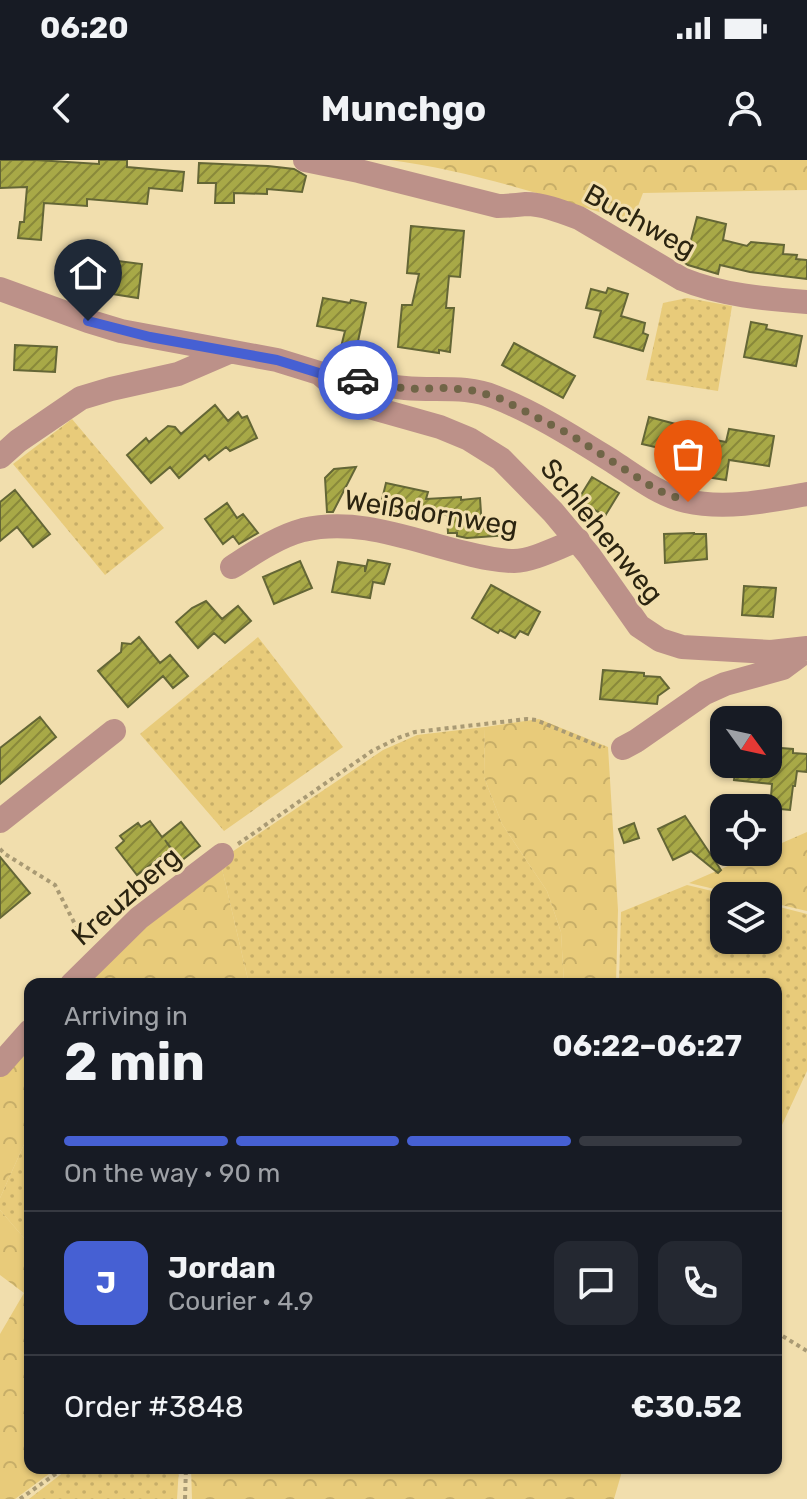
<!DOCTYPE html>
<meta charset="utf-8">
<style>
:root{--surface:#171b24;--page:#242831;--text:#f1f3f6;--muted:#9ea1a6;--line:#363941;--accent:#4660d3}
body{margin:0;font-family:Rubik,sans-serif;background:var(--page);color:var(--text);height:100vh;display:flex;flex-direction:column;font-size:30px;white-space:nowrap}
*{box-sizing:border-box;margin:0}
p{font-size:26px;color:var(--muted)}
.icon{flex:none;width:44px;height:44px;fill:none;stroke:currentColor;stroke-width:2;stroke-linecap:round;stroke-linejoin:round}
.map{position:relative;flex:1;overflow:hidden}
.sheet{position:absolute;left:24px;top:818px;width:758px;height:496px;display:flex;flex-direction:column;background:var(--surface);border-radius:16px;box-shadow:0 2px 6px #0004}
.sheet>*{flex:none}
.needle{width:52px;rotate:123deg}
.tools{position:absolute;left:710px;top:546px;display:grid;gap:16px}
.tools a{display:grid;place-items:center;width:72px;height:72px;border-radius:16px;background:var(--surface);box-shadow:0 2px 6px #0004;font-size:40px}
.pin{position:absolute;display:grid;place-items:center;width:68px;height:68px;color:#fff;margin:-82px -34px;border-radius:50% 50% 50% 0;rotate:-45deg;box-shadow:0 0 8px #0007}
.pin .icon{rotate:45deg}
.courier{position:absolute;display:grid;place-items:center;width:80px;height:80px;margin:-40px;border:6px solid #4660d3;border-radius:50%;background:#fff;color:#222;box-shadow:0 2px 10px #0007}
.headline em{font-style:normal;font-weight:700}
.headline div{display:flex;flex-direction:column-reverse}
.headline{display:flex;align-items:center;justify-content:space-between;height:136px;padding:0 40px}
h1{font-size:52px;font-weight:700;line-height:60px}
.bar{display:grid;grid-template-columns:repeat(4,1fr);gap:12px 8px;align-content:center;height:96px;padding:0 40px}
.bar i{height:10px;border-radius:6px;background:var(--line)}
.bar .active{background:var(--accent)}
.bar p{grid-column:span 4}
.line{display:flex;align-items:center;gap:20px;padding:0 40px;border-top:2px solid var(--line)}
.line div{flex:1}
.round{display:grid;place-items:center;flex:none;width:84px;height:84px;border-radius:16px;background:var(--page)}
.status{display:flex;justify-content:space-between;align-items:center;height:56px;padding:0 40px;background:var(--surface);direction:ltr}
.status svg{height:22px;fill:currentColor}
header{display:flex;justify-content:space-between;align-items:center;height:104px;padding:0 40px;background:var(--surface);font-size:36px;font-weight:700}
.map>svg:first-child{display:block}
.green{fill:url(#green-dots)}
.forest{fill:url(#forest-crowns)}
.building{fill:url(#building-hatch);stroke:#646636;stroke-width:2}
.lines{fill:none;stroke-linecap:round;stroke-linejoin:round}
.path{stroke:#a99a74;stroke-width:4;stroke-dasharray:4 4;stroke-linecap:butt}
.minor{stroke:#bc9189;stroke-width:24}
.done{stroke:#706547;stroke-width:8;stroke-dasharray:0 14.4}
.route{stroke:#4660d3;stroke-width:10}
.labels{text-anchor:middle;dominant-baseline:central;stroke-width:6;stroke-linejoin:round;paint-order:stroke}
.street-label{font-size:28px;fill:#2b2410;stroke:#f1dead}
</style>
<div class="status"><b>06:20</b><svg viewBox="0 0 49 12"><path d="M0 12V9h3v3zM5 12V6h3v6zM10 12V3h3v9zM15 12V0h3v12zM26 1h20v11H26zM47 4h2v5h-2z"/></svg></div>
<header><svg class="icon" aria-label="back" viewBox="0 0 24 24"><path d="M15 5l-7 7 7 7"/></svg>Munchgo<svg class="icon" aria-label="person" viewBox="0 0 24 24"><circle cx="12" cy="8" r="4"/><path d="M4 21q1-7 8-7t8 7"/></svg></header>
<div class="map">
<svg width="807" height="1339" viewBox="0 0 807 1339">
<defs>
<pattern id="green-dots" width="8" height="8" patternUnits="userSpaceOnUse" patternTransform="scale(2)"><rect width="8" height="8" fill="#e8cb7a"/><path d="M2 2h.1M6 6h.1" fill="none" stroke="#c7ae68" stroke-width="1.8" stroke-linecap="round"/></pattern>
<pattern id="forest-crowns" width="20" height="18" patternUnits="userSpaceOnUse" patternTransform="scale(2)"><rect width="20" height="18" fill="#e8cb7a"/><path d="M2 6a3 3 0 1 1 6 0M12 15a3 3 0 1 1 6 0" fill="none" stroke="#c7ae68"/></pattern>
<pattern id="building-hatch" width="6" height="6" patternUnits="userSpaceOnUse" patternTransform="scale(2)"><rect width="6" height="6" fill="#a8a947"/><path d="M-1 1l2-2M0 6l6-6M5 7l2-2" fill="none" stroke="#89893a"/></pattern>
</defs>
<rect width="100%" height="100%" fill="#f1dead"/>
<!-- green -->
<path class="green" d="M 687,138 L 732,146 L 718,231 L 646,220 L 663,143 Z
M 72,259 L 164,368 L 105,415 L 13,304 Z
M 258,477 L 343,587 L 224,671 L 140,574 Z
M 485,567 L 484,617 L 502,664 L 547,731 L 561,772 L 564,824 L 249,824 L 220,700 L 383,590 L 417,575 Z
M 687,725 L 733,736 L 724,736 L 724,780 L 768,780 L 768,744 L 807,754 L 807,911 L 776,978 L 776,824 L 619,824 L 621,752 Z
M 30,971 L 30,1085 L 0,1050 L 0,1038 Z
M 69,1308 L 179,1308 L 177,1339 L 29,1339 Z"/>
<!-- forest -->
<path class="forest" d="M 390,0 L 807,0 L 807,30 L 643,33 L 632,62 C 552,38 473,11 390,0 Z
M 539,559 L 608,587 L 618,750 L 616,824 L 564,824 L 561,772 L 547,731 L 502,664 L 484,617 L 485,567 Z
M 807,672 L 807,751 L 768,742 L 768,736 L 744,736 L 689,723 L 760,692 L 768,692 L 768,689 Z
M 220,700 L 249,824 L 79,824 Z
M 30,874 L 30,971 L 0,1038 L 0,912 Z
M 0,1050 L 30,1085 L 30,1308 L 57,1308 L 15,1339 L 0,1339 L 0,1174 L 24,1133 L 0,1115 Z
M 191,1308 L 623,1308 L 614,1339 L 192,1339 Z"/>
<!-- building -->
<path class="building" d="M 0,0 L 36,0 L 99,4 L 99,0 L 127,0 L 127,7 L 184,12 L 182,31 L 149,28 L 147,44 L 87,39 L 87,46 L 44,43 L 41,80 L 18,78 L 20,62 L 24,62 L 27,27 L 0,28 Z
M 199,3 L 268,6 L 294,9 L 306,16 L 302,32 L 267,29 L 267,34 L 234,33 L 234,43 L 215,43 L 216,23 L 198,23 Z
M 697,57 L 726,64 L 723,80 L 747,86 L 751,82 L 784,85 L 783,94 L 797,95 L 796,99 L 807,100 L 807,119 L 750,112 L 720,105 L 718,114 L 688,105 L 685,103 Z
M 411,66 L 464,71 L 460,117 L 449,116 L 446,148 L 454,148 L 450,192 L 439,190 L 439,193 L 398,187 L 402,145 L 412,145 L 419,114 L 407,113 Z
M 110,100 L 142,104 L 138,138 L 112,134 L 114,129 L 99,127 L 101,107 Z
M 608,128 L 628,134 L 621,156 L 645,163 L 643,173 L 648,175 L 643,191 L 594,177 L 601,151 L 586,148 L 591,129 L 606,133 Z
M 323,138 L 350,143 L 351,140 L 366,143 L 353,205 L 342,203 L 344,188 L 341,187 L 345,171 L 317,166 Z
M 751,162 L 767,165 L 766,169 L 802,176 L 796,206 L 744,197 Z
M 514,183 L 575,216 L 563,238 L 502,205 Z
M 15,185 L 57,187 L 55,212 L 14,210 Z
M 215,245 L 228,261 L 238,252 L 242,258 L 247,256 L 257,278 L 230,291 L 226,287 L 209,300 L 205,295 L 179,318 L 170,307 L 151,323 L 127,295 L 146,278 L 149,282 L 168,266 L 175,267 L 181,274 Z
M 649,257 L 691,268 L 689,275 L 726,282 L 729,269 L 774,276 L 769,306 L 729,300 L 726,320 L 706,317 L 707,313 L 678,306 L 681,293 L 642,284 Z
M 356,307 L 333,352 L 327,352 L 325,318 L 334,309 Z
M 592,317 L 619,333 L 605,356 L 578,340 Z
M 386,323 L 428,332 L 426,339 L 461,337 L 461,340 L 480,338 L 482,368 L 494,357 L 510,375 L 467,378 L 457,376 L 457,373 L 448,373 L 447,355 L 413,348 L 411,357 L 379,352 Z
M 15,330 L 50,374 L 33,387 L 17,367 L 0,381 L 0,342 Z
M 227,343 L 237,358 L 243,354 L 258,373 L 239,384 L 233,376 L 223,384 L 205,359 Z
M 694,373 L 694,374 L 706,374 L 707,399 L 665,403 L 664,374 Z
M 368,400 L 390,404 L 384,424 L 373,422 L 370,438 L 332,432 L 338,402 L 365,406 L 365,412 Z
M 300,401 L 312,428 L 274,444 L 263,417 Z
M 491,425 L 540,452 L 528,475 L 520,471 L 515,478 L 500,470 L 498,473 L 472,458 Z
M 744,426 L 776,428 L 773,457 L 742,455 Z
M 206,441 L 222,459 L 238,446 L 251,461 L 225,483 L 214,473 L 198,488 L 176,462 L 192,448 Z
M 139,477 L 160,503 L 170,495 L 188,516 L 173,528 L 163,516 L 128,547 L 98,511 L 121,492 L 122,483 L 131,484 Z
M 603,510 L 644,513 L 644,516 L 660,517 L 669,528 L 658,536 L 657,544 L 600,539 Z
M 40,557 L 56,577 L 0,624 L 0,588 Z
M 768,587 L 793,589 L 793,593 L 807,594 L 807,612 L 797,611 L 795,626 L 793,626 L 790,650 L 770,648 L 772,624 L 734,620 L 736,604 L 768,604 Z
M 685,656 L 721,710 L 718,713 L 691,691 L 673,700 L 658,669 Z
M 150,661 L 162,677 L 181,662 L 200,686 L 181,701 L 165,680 L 171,689 L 137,715 L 116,688 L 124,681 L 120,676 L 138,663 L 141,667 Z
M 634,663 L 639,678 L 624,683 L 619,669 Z
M 0,697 L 30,733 L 0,758 Z"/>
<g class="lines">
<!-- path -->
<path class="path" d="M 238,684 L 372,591 L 398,578 L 415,572 L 527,559 L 536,560 L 601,587
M 0,689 L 5,694 L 55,725 L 84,782
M 776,1172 L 807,1191
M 20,1339 L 64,1308
M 185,1339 L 186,1308"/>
<!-- minor -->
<path class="minor" d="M 305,0 L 359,11 L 498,46 C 508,46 517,45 526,44 C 543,44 563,52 579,58 L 682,119 C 721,135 765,139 807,142
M 0,129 L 88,161 L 121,171 L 277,200 L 319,213 L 341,232 L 362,245 L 440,267 L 469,279 L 501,299 L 553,352 L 589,395 L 639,466 L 660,480 L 682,487 L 771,492 L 807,488
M 322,214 C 349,219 377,225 405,228 C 436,231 466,225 495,237 C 536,253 575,278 612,301 C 635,316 659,335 686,341 C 725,350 769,341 807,334
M 0,297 L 18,281 L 81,238 L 111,229 L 178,214 L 229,192
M 232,407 C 254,393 277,377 303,370 C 358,357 411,380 465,393 C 481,397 497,401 514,401 C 535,400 558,387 578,380
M 623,588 L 636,581 L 705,533 L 725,524 L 783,508 L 807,490
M 0,661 L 114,571
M 72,824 L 139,758 L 222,695
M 0,905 L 30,871"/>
</g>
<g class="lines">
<!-- done -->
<path class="done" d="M 358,220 L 408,229 L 445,228 L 470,230 L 497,237 L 571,275 L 657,330 L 688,342"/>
<!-- route -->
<path class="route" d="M 88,161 L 150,177 L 277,200 L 319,213 L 358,220"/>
</g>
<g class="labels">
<!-- street labels -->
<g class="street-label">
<text transform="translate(640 61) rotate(29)">Buchweg</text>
<text transform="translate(431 353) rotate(9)">Weißdornweg</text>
<text transform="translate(602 371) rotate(51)">Schlehenweg</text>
<text transform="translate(126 736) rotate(-41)">Kreuzberg</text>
</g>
</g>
</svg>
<div class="tools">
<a><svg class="needle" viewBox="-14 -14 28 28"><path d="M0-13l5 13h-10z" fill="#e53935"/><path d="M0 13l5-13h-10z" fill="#9ea1a6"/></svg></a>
<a><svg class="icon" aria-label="locate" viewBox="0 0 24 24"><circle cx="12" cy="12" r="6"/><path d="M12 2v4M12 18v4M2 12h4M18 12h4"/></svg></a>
<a><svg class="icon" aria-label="layers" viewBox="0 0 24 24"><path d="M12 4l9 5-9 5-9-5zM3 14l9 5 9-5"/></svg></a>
</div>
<div class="pin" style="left:688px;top:342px;background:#ea580c"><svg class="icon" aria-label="bag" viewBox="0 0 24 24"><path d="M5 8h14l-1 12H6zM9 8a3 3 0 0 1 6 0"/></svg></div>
<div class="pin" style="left:88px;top:161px;background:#1f2937"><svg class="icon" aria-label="home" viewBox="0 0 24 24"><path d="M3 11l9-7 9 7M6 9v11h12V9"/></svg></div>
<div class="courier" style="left:358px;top:220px"><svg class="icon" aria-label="car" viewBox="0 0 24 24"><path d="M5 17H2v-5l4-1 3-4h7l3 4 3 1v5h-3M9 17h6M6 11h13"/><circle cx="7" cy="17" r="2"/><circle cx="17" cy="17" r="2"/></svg></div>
<section class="sheet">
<div class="headline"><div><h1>2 min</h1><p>Arriving in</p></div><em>06:22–06:27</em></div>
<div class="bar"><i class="active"></i><i class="active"></i><i class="active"></i><i></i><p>On the way · 90 m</p></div>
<div class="line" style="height:144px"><b class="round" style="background:var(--accent);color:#fff">J</b><div><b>Jordan</b><p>Courier · 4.9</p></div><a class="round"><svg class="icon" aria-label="chat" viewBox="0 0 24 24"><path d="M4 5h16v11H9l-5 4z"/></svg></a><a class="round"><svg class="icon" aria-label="phone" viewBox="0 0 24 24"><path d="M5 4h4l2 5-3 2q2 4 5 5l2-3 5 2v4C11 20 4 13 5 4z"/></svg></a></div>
<div class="line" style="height:104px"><div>Order #3848</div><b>€30.52</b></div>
</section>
</div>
